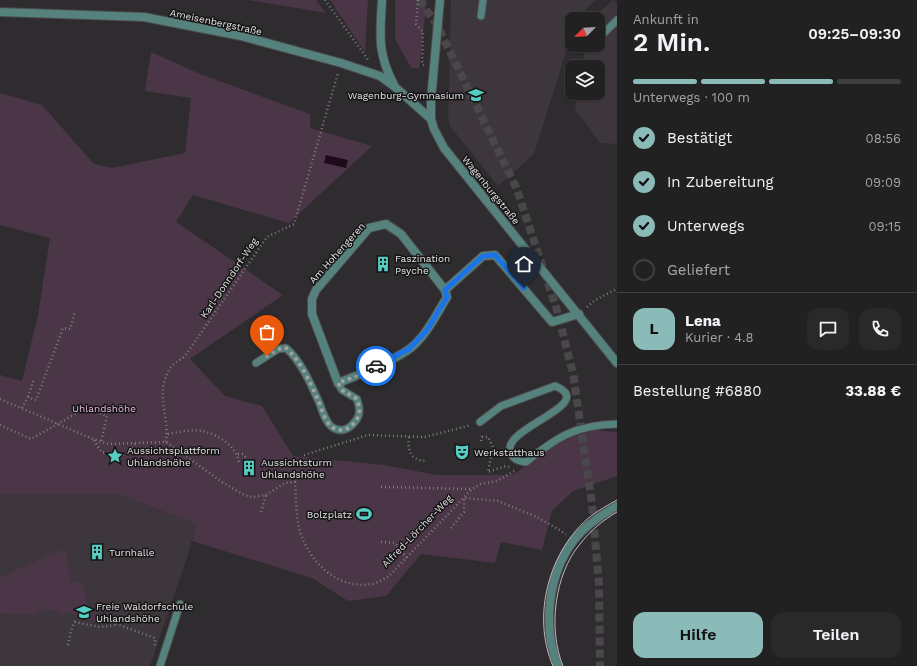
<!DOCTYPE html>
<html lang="de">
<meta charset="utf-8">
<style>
:root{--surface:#222122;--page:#2a292a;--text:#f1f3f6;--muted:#a2a3a5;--line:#3f3e40;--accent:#8bbbb9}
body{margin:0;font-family:"Work Sans",sans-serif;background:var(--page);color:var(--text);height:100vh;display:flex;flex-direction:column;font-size:15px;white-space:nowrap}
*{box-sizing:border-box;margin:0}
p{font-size:13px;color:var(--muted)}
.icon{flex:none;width:22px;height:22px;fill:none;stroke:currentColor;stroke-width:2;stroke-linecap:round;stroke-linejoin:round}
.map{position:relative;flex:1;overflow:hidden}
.drawer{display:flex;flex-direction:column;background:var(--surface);width:300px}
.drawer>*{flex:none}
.needle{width:26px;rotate:246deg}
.controls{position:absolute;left:565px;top:12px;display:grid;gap:8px}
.controls a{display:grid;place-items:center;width:40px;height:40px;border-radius:8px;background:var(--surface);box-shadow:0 1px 3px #0004,0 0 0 1px var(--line);font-size:20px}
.pin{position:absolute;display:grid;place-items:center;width:34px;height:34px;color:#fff;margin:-41px -17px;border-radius:50% 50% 50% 0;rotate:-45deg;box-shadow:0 0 4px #0007}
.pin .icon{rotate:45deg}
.courier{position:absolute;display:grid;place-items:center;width:40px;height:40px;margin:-20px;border:3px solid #1a73e8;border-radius:50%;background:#fff;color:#222;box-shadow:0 1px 5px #0007}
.head em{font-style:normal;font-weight:600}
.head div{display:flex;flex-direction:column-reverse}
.head{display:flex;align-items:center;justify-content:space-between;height:68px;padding:0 16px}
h1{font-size:26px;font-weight:600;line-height:30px}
.bar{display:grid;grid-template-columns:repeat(4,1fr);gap:6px 4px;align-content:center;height:48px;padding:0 16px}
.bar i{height:5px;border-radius:3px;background:var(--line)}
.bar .current{background:var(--accent)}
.bar p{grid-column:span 4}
.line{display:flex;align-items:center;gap:10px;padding:0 16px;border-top:1px solid var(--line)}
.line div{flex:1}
.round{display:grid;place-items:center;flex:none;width:42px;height:42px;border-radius:12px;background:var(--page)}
ol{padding:0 16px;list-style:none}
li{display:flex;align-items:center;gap:12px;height:44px}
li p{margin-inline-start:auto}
li .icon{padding:4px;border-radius:50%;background:var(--accent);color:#111;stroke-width:4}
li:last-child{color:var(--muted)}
li i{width:22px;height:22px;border:2px solid var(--line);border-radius:50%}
.action{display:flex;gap:8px;margin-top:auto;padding:8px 16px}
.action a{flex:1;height:46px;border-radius:12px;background:var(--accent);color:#111;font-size:16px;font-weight:600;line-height:46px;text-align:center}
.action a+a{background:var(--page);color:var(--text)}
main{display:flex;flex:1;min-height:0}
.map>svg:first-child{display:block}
.built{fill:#3d363c}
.green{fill:#4b3648}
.water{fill:#1f0a1c}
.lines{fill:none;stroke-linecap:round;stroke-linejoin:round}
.secondary-tunnel{stroke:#494749;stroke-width:8;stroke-dasharray:8 4;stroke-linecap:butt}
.service-casing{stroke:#4b494b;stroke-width:9}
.minor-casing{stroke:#4b494b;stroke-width:10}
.tertiary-casing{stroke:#4b494b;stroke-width:10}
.path{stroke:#7f7d7f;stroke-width:2.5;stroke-dasharray:1 3;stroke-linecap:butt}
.service{stroke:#56827d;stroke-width:7}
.minor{stroke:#56827d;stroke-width:8}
.tertiary{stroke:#56827d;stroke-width:8}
.tram{stroke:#bcbabc;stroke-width:1}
.done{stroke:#a4a2a4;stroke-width:4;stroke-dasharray:0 7.2}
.route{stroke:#1a73e8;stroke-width:5}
.labels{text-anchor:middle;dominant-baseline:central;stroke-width:3;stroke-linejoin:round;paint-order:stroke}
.street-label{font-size:10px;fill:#e4e2e4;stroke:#161515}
.poi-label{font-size:10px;fill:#e4e2e4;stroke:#161515;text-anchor:start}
.park-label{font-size:10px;fill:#e7b6df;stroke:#161515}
</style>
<main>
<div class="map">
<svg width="617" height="666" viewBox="0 0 617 666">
<rect width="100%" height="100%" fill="#2e2c2e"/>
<!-- built -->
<path class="built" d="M 451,0 L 596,0 L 576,19 L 572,19 L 572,33 L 534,154 L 498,186 L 450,126 L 448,116 Z
M 613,0 L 617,4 L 617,144 L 600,143 L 575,109 L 578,93 L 598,93 L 598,67 L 582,67 L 586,45 L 598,45 L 598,19 L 592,19 Z
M 0,493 L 4,494 L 118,494 L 196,524 L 187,558 L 150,666 L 0,666 Z"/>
<!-- green -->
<path class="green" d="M 249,0 L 316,0 L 326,13 Z
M 330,0 L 368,0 L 365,52 Z
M 395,0 L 427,0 L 419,68 L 411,68 L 395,39 Z
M 151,52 L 200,74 L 310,114 L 310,128 L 372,146 L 289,223 L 193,195 L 176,222 L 283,295 L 190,359 L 225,396 L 262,406 L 293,456 L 384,465 L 437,475 L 513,475 L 562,440 L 594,430 L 617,432 L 617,476 L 573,491 L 552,511 L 542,550 L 501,542 L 495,563 L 421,554 L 386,596 L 348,601 L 312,578 L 192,541 L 196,524 L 118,494 L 4,494 L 0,493 L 0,375 L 22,381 L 38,315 L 50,238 L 0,225 L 0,93 L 42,105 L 94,164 L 112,168 L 185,153 L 191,98 L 145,91 Z
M 62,550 L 66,550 L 70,582 L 83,583 L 87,607 L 99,612 L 95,622 L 69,612 L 63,615 L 57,611 L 58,608 L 56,610 L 45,609 L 44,606 L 44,609 L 38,612 L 36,611 L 37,615 L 0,613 L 0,577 Z"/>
<!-- water -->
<path class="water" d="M 326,155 L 348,160 L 346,168 L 324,163 Z"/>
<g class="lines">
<!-- secondary-tunnel -->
<path class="secondary-tunnel" d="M 419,0 L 436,23 L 516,187 L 556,307 L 573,373 L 592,504 L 599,584 L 600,666"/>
<defs>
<path id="service" d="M 481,16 L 483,0
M 601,36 L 617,20
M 256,363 L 278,349 L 286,348 C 300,360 310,382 318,400 C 322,408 324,421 332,427 C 342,434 351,428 357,419 C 361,412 359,406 357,399 L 342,390 L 338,383
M 480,422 L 501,406 L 555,386 C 599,404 504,427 510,451 C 512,459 518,461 526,462 C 557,437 575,425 617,424
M 160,666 L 180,604"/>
<path id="minor" d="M 382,0 C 380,34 377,53 394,85
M 440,0 L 431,100 L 431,119 L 434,129 L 444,148 L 617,363
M 0,12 L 144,17 L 241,36 L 341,63 L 380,76 L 395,87 L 431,119
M 445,290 L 401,234 L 386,224 L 369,228 L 316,290 L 312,299 L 312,314 L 338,383 C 359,375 389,363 408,350 C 425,338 436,315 447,297 L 445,290 L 483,256 L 495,255 L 552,322 L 579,314"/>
<path id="tertiary" d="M 558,666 C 542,627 548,574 574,540 C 585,526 601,515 617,506"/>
</defs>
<!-- service casing -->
<use href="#service" class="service-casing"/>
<!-- minor casing -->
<use href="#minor" class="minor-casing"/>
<!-- tertiary casing -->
<use href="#tertiary" class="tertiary-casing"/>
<!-- path -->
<path class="path" d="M 325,0 L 369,61
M 418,0 L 416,24 L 423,32 L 422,64 L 424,65
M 587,307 L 595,300 L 617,289
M 28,397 L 34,379
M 0,399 L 93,439 L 108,444 L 166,442 L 222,482 L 244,495 L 252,497 L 266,495 L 285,483 L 295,482 C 296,497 296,513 299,528 C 308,561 336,590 372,584 C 378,583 384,579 389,576 L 472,489 L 481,484 L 497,481 L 516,470
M 22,408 L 28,397 L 36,400 L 63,328 L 70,329 L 75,311
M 0,425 L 31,439 L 86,408 L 107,416 L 101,442
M 168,434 C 179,432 192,429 203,431 C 218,435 237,446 239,463
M 409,437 C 407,451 411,460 425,461
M 94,440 L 101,452 L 125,455 L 135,444
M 481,441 L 482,437 L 488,437 L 493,447 L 488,472 L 506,466 L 509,467
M 166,442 C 170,415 154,396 170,368 C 174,363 180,360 185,356 C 188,352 191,347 194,343 L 267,237 L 294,224 L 338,73
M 238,454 L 243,454 L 250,463 L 250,470
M 304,455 L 368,435 L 425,437 L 471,425
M 381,487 L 472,489
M 261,512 L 266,495
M 451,528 L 464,512 L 464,498 L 498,501 L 537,517 L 566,534
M 381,542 L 395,543 L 407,558
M 97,617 L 155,638 L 155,646
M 68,645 L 72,627 L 75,622 L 100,627 L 117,625"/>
<!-- service -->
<use href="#service" class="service"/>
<!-- minor -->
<use href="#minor" class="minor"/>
<!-- tertiary -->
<use href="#tertiary" class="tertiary"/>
<!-- tram -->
<path class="tram" d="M 553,666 C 531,616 549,550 591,516 C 599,510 608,505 617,500
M 563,666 C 548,630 554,575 580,544 C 590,531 603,520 617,512"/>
</g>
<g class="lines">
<!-- done -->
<path class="done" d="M 267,356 L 278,349 L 286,348 C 300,360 310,382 318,400 C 322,408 324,421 332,427 C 342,434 351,428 357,419 C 361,412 359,406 357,399 L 342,390 L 338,383 L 357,376 L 376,366"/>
<!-- route -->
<path class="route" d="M 376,366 L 409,349 L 427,330 L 447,297 L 445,290 L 483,256 L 495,255 L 524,288"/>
</g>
<!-- icons -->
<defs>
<symbol id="school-bare" viewBox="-9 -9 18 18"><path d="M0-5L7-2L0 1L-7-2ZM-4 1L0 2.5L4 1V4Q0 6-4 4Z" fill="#56cec3" stroke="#161515" stroke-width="2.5" paint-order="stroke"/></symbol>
<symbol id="building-bare" viewBox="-9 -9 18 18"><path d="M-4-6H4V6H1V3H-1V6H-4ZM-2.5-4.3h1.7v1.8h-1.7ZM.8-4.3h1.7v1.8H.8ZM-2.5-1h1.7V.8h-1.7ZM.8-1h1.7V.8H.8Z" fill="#56cec3" stroke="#161515" stroke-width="2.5" paint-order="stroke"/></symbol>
<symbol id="theatre-bare" viewBox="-9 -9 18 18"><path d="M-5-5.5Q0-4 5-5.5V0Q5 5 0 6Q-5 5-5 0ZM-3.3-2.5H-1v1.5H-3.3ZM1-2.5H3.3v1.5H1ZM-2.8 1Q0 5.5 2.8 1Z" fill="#56cec3" stroke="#161515" stroke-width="2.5" paint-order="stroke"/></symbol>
<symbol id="sight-bare" viewBox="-9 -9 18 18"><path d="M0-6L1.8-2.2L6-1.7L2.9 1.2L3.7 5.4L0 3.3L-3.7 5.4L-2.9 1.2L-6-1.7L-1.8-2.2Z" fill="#56cec3" stroke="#161515" stroke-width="2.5" paint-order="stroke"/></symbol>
<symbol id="stadium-bare" viewBox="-9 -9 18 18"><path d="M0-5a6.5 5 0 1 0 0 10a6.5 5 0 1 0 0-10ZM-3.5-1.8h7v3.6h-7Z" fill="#56cec3" stroke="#161515" stroke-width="2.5" paint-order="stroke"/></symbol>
</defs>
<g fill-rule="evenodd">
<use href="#school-bare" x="465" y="84" width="22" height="22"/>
<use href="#building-bare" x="372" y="253" width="22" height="22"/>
<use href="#theatre-bare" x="451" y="441" width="22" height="22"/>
<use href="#sight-bare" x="104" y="445" width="22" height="22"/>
<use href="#building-bare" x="238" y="457" width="22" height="22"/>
<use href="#stadium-bare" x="353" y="503" width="22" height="22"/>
<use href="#building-bare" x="86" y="541" width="22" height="22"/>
<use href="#school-bare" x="73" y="601" width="22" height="22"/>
</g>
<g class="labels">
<!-- street labels -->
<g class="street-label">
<text transform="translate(216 22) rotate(12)">Ameisenbergstraße</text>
<text transform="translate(491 190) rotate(51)">Wagenburgstraße</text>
<text transform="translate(337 253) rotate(-48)">Am Hohengeren</text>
<text transform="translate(229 278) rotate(-56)">Karl-Donndorf-Weg</text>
<text transform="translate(417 531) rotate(-46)">Alfred-Lörcher-Weg</text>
</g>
<!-- poi labels -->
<g class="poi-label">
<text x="464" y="95" text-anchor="end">Wagenburg-Gymnasium</text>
<text x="395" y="258">Faszination<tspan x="395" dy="12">Psyche</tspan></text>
<text x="127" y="450">Aussichtsplattform<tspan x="127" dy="12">Uhlandshöhe</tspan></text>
<text x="474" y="452">Werkstatthaus</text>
<text x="261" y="462">Aussichtsturm<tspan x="261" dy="12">Uhlandshöhe</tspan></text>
<text x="352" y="514" text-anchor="end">Bolzplatz</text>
<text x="109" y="552">Turnhalle</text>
<text x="96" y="606">Freie Waldorfschule<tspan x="96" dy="12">Uhlandshöhe</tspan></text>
</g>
<!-- park labels -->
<g class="park-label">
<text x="104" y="408">Uhlandshöhe</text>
</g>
</g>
</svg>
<div class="controls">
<a><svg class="needle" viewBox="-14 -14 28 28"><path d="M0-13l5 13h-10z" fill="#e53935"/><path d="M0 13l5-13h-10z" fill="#a2a3a5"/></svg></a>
<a><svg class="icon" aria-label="layers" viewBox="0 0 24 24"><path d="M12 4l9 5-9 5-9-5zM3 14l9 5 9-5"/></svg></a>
</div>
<div class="pin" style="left:267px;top:356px;background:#ea580c"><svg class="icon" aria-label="bag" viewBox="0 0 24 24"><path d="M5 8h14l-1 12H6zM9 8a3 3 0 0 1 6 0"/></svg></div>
<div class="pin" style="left:524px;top:288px;background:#1f2937"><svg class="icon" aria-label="home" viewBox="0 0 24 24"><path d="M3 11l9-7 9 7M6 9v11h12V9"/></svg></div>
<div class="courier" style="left:376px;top:366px"><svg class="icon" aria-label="car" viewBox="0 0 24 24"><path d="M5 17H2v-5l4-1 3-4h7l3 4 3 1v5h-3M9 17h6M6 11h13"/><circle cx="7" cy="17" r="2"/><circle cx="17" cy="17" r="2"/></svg></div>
</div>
<section class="drawer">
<div class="head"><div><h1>2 Min.</h1><p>Ankunft in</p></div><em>09:25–09:30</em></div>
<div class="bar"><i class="current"></i><i class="current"></i><i class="current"></i><i></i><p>Unterwegs · 100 m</p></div>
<ol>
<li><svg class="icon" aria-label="check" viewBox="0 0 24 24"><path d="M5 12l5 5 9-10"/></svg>Bestätigt<p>08:56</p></li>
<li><svg class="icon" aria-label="check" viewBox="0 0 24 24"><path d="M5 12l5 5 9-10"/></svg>In Zubereitung<p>09:09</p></li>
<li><svg class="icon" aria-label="check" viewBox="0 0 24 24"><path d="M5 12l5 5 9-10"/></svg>Unterwegs<p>09:15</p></li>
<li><i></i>Geliefert</li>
</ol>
<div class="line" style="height:72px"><b class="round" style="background:var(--accent);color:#111">L</b><div><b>Lena</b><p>Kurier · 4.8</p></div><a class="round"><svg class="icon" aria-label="chat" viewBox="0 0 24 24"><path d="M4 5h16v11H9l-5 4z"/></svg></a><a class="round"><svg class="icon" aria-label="phone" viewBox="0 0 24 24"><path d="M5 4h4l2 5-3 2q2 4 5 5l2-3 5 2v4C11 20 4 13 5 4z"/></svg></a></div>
<div class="line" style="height:52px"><div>Bestellung #6880</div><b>33.88 €</b></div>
<div class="action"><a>Hilfe</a><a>Teilen</a></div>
</section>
</main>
